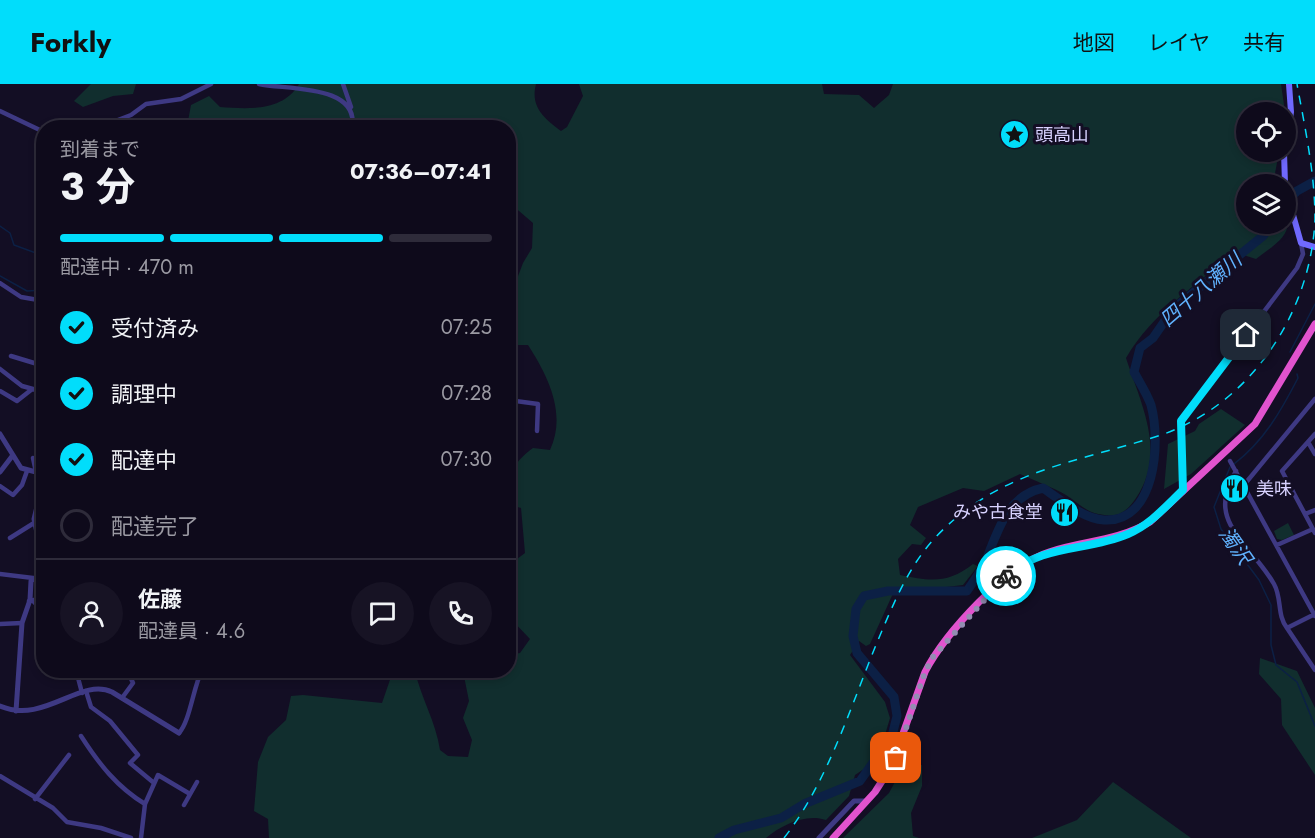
<!DOCTYPE html>
<html lang="ja">
<meta charset="utf-8">
<style>
:root{--surface:#0e0a1b;--page:#171324;--text:#f1f3f6;--muted:#9b9aa3;--line:#2e2b3a;--accent:#01ddfb}
body{margin:0;font-family:Jost,"Noto Sans JP",sans-serif;background:var(--page);color:var(--text);height:100vh;display:flex;flex-direction:column;font-size:22px;white-space:nowrap}
*{box-sizing:border-box;margin:0}
p{font-size:20px;color:var(--muted)}
.icon{flex:none;width:33px;height:33px;fill:none;stroke:currentColor;stroke-width:2;stroke-linecap:round;stroke-linejoin:round}
.map{position:relative;flex:1;overflow:hidden}
.side{position:absolute;left:36px;top:36px;width:480px;height:558px;display:flex;flex-direction:column;background:var(--surface);border-radius:24px;box-shadow:0 3px 9px #0003,0 0 0 2px var(--line)}
.side>*{flex:none}
.controls{position:absolute;left:1236px;top:18px;display:grid;gap:12px}
.controls a{display:grid;place-items:center;width:60px;height:60px;border-radius:50%;background:var(--surface);box-shadow:0 3px 9px #0003,0 0 0 2px var(--line);font-size:30px}
.pin{position:absolute;display:grid;place-items:center;width:51px;height:51px;color:#fff;margin:-26px;border-radius:12px;box-shadow:0 3px 9px #0006}
.courier{position:absolute;display:grid;place-items:center;width:60px;height:60px;margin:-30px;border:4px solid #01ddfb;border-radius:50%;background:#fff;color:#222;box-shadow:0 2px 8px #0007}
.summary em{font-style:normal;font-weight:700}
.summary div{display:flex;flex-direction:column-reverse}
.summary{display:flex;align-items:center;justify-content:space-between;height:102px;padding:0 24px}
h1{font-size:39px;font-weight:700;line-height:45px}
.bar{display:grid;grid-template-columns:repeat(4,1fr);gap:9px 6px;align-content:center;height:72px;padding:0 24px}
.bar i{height:8px;border-radius:4px;background:var(--line)}
.bar .current{background:var(--accent)}
.bar p{grid-column:span 4}
.line{display:flex;align-items:center;gap:15px;padding:0 24px;border-top:2px solid var(--line)}
.line div{flex:1}
.round{display:grid;place-items:center;flex:none;width:63px;height:63px;border-radius:32px;background:var(--page)}
ol{padding:0 24px;list-style:none}
li{display:flex;align-items:center;gap:18px;height:66px}
li p{margin-inline-start:auto}
li .icon{padding:6px;border-radius:50%;background:var(--accent);color:#111;stroke-width:4}
li:last-child{color:var(--muted)}
li i{width:33px;height:33px;border:3px solid var(--line);border-radius:50%}
header{display:flex;align-items:center;gap:36px;box-sizing:border-box;height:84px;padding:0 30px;background:var(--accent);color:#111}
header strong{font-size:28px}
nav{display:flex;gap:33px;margin-inline-start:auto;font-size:21px}
.map>svg:first-child{display:block}
.green{fill:#112e2e}
.lines{fill:none;stroke-linecap:round;stroke-linejoin:round}
.stream{stroke:#0c2045;stroke-width:1.5}
.river{stroke:#0c2045;stroke-width:9}
.minor{stroke:#3e3983;stroke-width:4.5}
.tertiary{stroke:#3e3983;stroke-width:5}
.secondary{stroke:#7069fe;stroke-width:6}
.trunk{stroke:#e153ce;stroke-width:7}
.rail{stroke:#01ddfb;stroke-width:1.5;stroke-dasharray:9 8;stroke-linecap:butt}
.done{stroke:#938db2;stroke-width:6;stroke-dasharray:0 10.8}
.route{stroke:#01ddfb;stroke-width:8}
.labels{text-anchor:middle;dominant-baseline:central;stroke-width:6;stroke-linejoin:round;paint-order:stroke}
.poi-label{font-size:18px;fill:#d8d2ff;stroke:#130e24;text-anchor:start}
.water-label{font-size:20px;font-style:italic;fill:#60b2fe;stroke:#130e24}
</style>
<header>
<strong>Forkly</strong>
<nav><a>地図</a><a>レイヤ</a><a>共有</a></nav>
</header>
<div class="map">
<svg width="1315" height="754" viewBox="0 0 1315 754">
<rect width="100%" height="100%" fill="#130e24"/>
<!-- green -->
<path class="green" d="M 91,0 L 136,0 L 133,10 L 113,12 L 83,23 L 74,17 Z
M 299,0 L 536,0 C 530,23 544,34 561,47 L 567,43 L 583,12 L 579,0 L 822,0 L 824,10 L 859,11 L 874,24 L 889,11 L 893,0 L 1281,0 L 1285,28 L 1246,28 L 1246,68 L 1279,68 L 1273,100 L 1246,100 L 1246,140 L 1286,140 L 1286,131 C 1294,152 1271,163 1256,175 L 1234,168 C 1195,203 1153,228 1126,274 C 1141,320 1167,369 1136,414 C 1125,430 1117,434 1098,430 C 1086,428 1076,417 1066,411 C 1052,403 1035,397 1020,390 L 984,407 L 963,404 L 918,423 L 910,441 L 926,454 L 921,461 L 912,460 L 898,475 L 900,491 C 930,497 948,500 973,480 L 978,482 L 963,501 L 930,505 L 896,503 L 870,560 L 866,562 L 859,557 L 850,571 L 885,618 L 890,634 L 885,651 L 867,683 L 855,691 L 849,712 L 826,736 C 806,729 781,741 766,754 L 269,754 L 268,735 L 254,727 L 258,678 L 268,653 L 286,636 L 291,612 L 303,611 L 382,619 L 393,587 L 415,587 C 421,614 436,638 440,666 L 448,672 L 468,673 L 472,656 L 463,634 L 469,617 L 463,587 L 508,586 L 509,571 L 520,569 L 530,555 L 509,533 L 509,481 L 525,469 L 521,424 L 510,421 C 508,392 510,381 533,364 L 550,366 C 567,330 548,292 528,261 L 513,261 L 509,247 L 509,216 L 523,179 L 532,164 L 533,139 L 512,121 L 509,124 L 508,44 L 174,44 L 188,37 L 191,21 L 209,12 L 220,23 C 247,25 283,28 299,0 Z
M 1221,325 L 1245,341 L 1191,390 L 1164,405 L 1168,360 L 1195,347 L 1199,340 Z
M 1288,439 L 1294,451 L 1282,456 L 1277,455 L 1274,447 Z
M 1260,574 L 1297,587 L 1315,624 L 1315,691 L 1282,641 L 1281,615 L 1259,590 Z
M 904,681 L 922,681 L 922,702 L 911,729 L 913,752 L 919,754 L 843,754 L 889,709 Z
M 1113,698 L 1191,754 L 1032,754 L 1077,736 Z"/>
<g class="lines">
<!-- stream -->
<path class="stream" d="M 0,142 L 10,149 L 14,161 L 44,172
M 0,192 L 27,207 L 44,206
M 1290,268 L 1315,220
M 1234,380 C 1264,357 1281,327 1298,294 L 1297,290
M 1230,383 L 1214,423 L 1221,445 L 1259,496 L 1271,521 L 1271,561 L 1276,581 L 1297,598 L 1315,642"/>
<!-- river -->
<path class="river" d="M 1286,118 L 1297,107 L 1315,97
M 719,754 L 734,746 L 781,734 L 804,720 L 860,697 L 892,652 L 897,632 L 894,613 L 857,569 L 853,552 L 856,525 L 864,512 L 888,507 L 967,507 C 976,494 985,481 990,466 C 1001,438 1011,411 1043,404 C 1059,415 1084,435 1104,436 C 1156,439 1161,358 1151,321 C 1147,310 1140,299 1134,288 L 1140,264 L 1153,254 L 1173,225 L 1263,152 L 1272,140"/>
<!-- minor -->
<path class="minor" d="M 259,0 C 286,6 360,0 352,44
M 343,0 L 351,23
M 0,27 L 44,48
M 97,44 L 131,31 L 146,20 L 181,15 L 211,0
M 0,199 L 21,213 L 44,217
M 11,272 L 44,282
M 0,285 L 22,302 L 44,308
M 0,307 L 17,317 L 31,306
M 508,316 L 538,320 L 537,347
M 1315,350 L 1282,387 L 1315,449
M 1308,358 L 1315,370
M 33,374 L 36,388
M 1230,377 L 1315,532
M 1236,387 C 1204,438 1250,458 1274,500 C 1282,514 1277,532 1287,544
M 1244,401 L 1315,315
M 0,402 L 13,411 L 22,401 L 27,387
M 1183,406 L 1181,337 L 1297,184 L 1303,170 L 1301,159
M 1305,430 L 1315,426
M 10,454 L 34,439
M 1277,461 L 1313,445
M 0,490 L 33,494
M 29,517 L 44,514
M 33,517 L 44,528
M 1315,530 L 1287,544 L 1315,586
M 0,540 L 22,539
M 76,586 L 82,609
M 140,591 L 144,586
M 86,607 L 91,623 L 110,637 L 138,671 L 130,679 L 154,699
M 122,614 L 133,599 L 127,586
M 179,649 C 190,637 193,604 202,586
M 81,652 C 99,680 117,703 145,720
M 0,692 L 53,724 L 67,738 L 101,744 L 131,754
M 35,715 L 69,671
M 184,721 L 197,698
M 141,754 L 145,720 L 158,691 L 190,710"/>
<!-- tertiary -->
<path class="tertiary" d="M 0,350 L 21,384 L 36,388 L 43,398 L 34,435 L 44,481
M 0,388 L 13,371
M 0,622 C 44,641 80,593 112,608 L 179,649
M 16,627 L 22,539 L 30,516 L 31,497 L 44,487
M 819,754 L 854,717 L 867,717"/>
<!-- secondary -->
<path class="secondary" d="M 1286,59 L 1291,28 L 1289,0
M 1284,68 L 1285,100
M 1286,106 L 1301,159 L 1315,163"/>
<!-- trunk -->
<path class="trunk" d="M 833,754 L 875,708 L 891,683 L 925,588 C 945,549 1007,481 1049,468 C 1086,456 1114,458 1150,438 L 1255,340 L 1315,240"/>
<!-- rail -->
<path class="rail" d="M 784,754 C 830,695 852,617 881,549 C 895,516 909,483 933,456 C 996,387 1074,379 1158,352 C 1250,322 1311,229 1315,135 C 1315,90 1305,44 1297,0"/>
</g>
<g class="lines">
<!-- done -->
<path class="done" d="M 896,674 L 925,588 L 933,573 L 1006,492"/>
<!-- route -->
<path class="route" d="M 1006,492 C 1045,459 1085,468 1128,450 C 1150,441 1166,422 1183,406 L 1181,337 L 1246,251"/>
</g>
<!-- icons -->
<defs>
<symbol id="sight-disc" viewBox="-11 -11 22 22"><circle r="9.5" fill="#01ddfb" stroke="#130e24"/><path d="M0-6L1.8-2.2L6-1.7L2.9 1.2L3.7 5.4L0 3.3L-3.7 5.4L-2.9 1.2L-6-1.7L-1.8-2.2Z" fill="#111"/></symbol>
<symbol id="restaurant-disc" viewBox="-11 -11 22 22"><circle r="9.5" fill="#01ddfb" stroke="#130e24"/><path d="M-5-6h1v4h1v-4h1v4h1v-4h1v5L-1.5 .5V6h-2V.5L-5-1ZM5-6V6H3V1.5H1.5Q1.5-4 5-6Z" fill="#111"/></symbol>
</defs>
<g fill-rule="evenodd">
<use href="#sight-disc" x="998" y="34" width="33" height="33"/>
<use href="#restaurant-disc" x="1218" y="388" width="33" height="33"/>
<use href="#restaurant-disc" x="1048" y="412" width="33" height="33"/>
</g>
<g class="labels">
<!-- poi labels -->
<g class="poi-label">
<text x="1035" y="51">頭高山</text>
<text x="1256" y="405">美味</text>
<text x="1043" y="428" text-anchor="end">みや古食堂</text>
</g>
<!-- water labels -->
<g class="water-label">
<text transform="translate(1201 206) rotate(-41)">四十八瀬川</text>
<text transform="translate(1235 462) rotate(55)">濁沢</text>
</g>
</g>
</svg>
<div class="controls">
<a><svg class="icon" aria-label="locate" viewBox="0 0 24 24"><circle cx="12" cy="12" r="6"/><path d="M12 2v4M12 18v4M2 12h4M18 12h4"/></svg></a>
<a><svg class="icon" aria-label="layers" viewBox="0 0 24 24"><path d="M12 4l9 5-9 5-9-5zM3 14l9 5 9-5"/></svg></a>
</div>
<div class="pin" style="left:896px;top:674px;background:#ea580c"><svg class="icon" aria-label="bag" viewBox="0 0 24 24"><path d="M5 8h14l-1 12H6zM9 8a3 3 0 0 1 6 0"/></svg></div>
<div class="pin" style="left:1246px;top:251px;background:#1f2937"><svg class="icon" aria-label="home" viewBox="0 0 24 24"><path d="M3 11l9-7 9 7M6 9v11h12V9"/></svg></div>
<div class="courier" style="left:1006px;top:492px"><svg class="icon" aria-label="bike" viewBox="0 0 24 24"><circle cx="6" cy="16" r="4"/><circle cx="18" cy="16" r="4"/><path d="M6 16l4-8h5l3 8M10 8l3 8H6M13 5h3"/></svg></div>
<section class="side">
<div class="summary"><div><h1>3 分</h1><p>到着まで</p></div><em>07:36–07:41</em></div>
<div class="bar"><i class="current"></i><i class="current"></i><i class="current"></i><i></i><p>配達中 · 470 m</p></div>
<ol>
<li><svg class="icon" aria-label="check" viewBox="0 0 24 24"><path d="M5 12l5 5 9-10"/></svg>受付済み<p>07:25</p></li>
<li><svg class="icon" aria-label="check" viewBox="0 0 24 24"><path d="M5 12l5 5 9-10"/></svg>調理中<p>07:28</p></li>
<li><svg class="icon" aria-label="check" viewBox="0 0 24 24"><path d="M5 12l5 5 9-10"/></svg>配達中<p>07:30</p></li>
<li><i></i>配達完了</li>
</ol>
<div class="line" style="height:108px"><a class="round"><svg class="icon" aria-label="person" viewBox="0 0 24 24"><circle cx="12" cy="8" r="4"/><path d="M4 21q1-7 8-7t8 7"/></svg></a><div><b>佐藤</b><p>配達員 · 4.6</p></div><a class="round"><svg class="icon" aria-label="chat" viewBox="0 0 24 24"><path d="M4 5h16v11H9l-5 4z"/></svg></a><a class="round"><svg class="icon" aria-label="phone" viewBox="0 0 24 24"><path d="M5 4h4l2 5-3 2q2 4 5 5l2-3 5 2v4C11 20 4 13 5 4z"/></svg></a></div>
</section>
</div>
